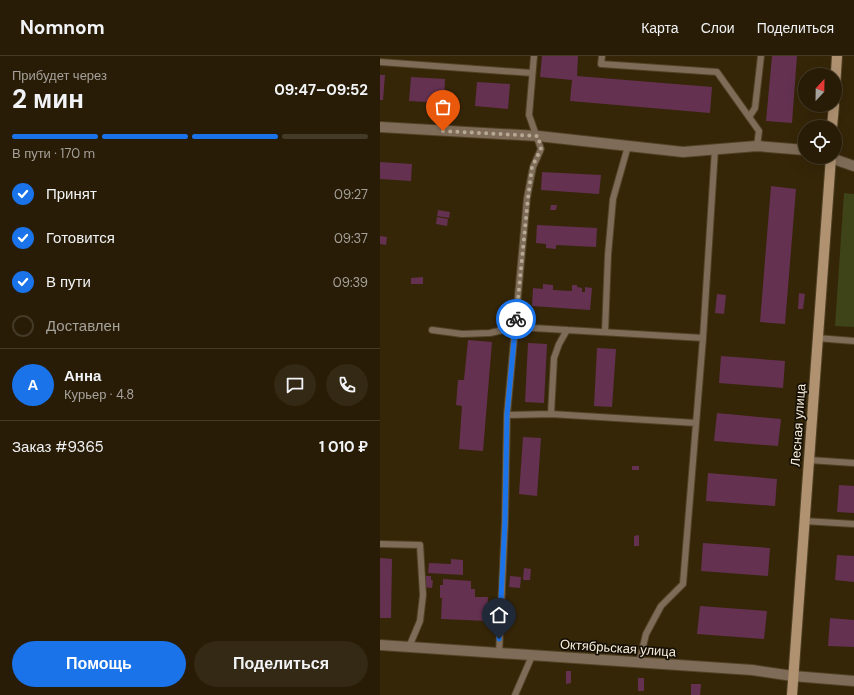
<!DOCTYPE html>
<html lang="ru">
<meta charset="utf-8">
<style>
:root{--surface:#281c06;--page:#342914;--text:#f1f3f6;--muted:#a5a19b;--line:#443a28;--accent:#1a73e8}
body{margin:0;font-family:"DM Sans",sans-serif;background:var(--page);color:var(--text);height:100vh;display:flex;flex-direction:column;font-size:15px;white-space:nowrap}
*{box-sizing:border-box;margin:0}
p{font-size:13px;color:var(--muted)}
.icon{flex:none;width:22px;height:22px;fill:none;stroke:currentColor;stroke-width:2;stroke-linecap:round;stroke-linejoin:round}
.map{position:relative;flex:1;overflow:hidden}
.panel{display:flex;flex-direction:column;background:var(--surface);width:380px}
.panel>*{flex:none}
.needle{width:26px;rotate:22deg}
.tools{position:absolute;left:418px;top:12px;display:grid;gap:8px}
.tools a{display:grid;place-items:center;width:44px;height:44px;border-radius:50%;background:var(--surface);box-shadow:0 4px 16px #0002,0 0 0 1px var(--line);font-size:20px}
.pin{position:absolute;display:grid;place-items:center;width:34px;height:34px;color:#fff;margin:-41px -17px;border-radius:50% 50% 50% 0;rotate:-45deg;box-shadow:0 0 4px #0007}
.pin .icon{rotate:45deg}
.courier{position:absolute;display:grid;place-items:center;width:40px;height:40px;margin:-20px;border:3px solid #1a73e8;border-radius:50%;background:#fff;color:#222;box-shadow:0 1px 5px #0007}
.overview em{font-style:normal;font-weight:700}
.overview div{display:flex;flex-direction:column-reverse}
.overview{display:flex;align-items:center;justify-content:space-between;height:68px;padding:0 12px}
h1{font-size:26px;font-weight:700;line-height:30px}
.bar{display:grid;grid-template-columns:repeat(4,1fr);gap:6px 4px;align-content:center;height:48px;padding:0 12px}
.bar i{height:5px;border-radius:3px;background:var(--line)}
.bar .active{background:var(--accent)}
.bar p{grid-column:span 4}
.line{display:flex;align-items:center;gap:10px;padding:0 12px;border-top:1px solid var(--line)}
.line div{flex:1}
.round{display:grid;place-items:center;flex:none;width:42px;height:42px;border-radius:21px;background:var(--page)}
ol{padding:0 12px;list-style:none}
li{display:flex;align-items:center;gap:12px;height:44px}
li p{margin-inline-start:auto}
li .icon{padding:4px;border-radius:50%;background:var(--accent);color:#fff;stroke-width:4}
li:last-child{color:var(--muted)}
li i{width:22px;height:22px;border:2px solid var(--line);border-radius:50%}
.button{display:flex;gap:8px;margin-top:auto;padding:8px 12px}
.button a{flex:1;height:46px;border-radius:24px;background:var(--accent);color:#fff;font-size:16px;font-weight:700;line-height:46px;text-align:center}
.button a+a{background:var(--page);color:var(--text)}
header{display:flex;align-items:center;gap:24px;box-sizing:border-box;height:56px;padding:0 20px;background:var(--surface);border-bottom:1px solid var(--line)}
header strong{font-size:19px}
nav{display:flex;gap:22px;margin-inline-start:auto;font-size:14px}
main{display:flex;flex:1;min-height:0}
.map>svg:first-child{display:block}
.green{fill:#3e4318}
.building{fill:#643151}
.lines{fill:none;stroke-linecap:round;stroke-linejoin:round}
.lane-casing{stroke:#514226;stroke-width:8}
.street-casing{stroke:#514226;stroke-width:12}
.secondary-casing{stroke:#514226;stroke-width:12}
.lane{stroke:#7f6c58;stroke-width:6}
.street{stroke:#7f6c58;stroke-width:10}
.secondary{stroke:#b09271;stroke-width:10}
.done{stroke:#b5a993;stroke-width:4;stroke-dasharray:0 7.2}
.route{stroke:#1a73e8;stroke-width:5}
.labels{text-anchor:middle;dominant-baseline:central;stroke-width:3.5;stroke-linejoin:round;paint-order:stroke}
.street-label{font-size:13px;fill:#f9efde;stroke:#171005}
</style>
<header>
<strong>Nomnom</strong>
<nav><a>Карта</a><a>Слои</a><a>Поделиться</a></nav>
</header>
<main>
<section class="panel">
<div class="overview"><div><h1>2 мин</h1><p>Прибудет через</p></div><em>09:47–09:52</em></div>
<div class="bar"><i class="active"></i><i class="active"></i><i class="active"></i><i></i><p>В пути · 170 m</p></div>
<ol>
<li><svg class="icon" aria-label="check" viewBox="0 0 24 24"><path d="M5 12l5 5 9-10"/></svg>Принят<p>09:27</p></li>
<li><svg class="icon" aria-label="check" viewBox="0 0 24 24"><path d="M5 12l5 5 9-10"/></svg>Готовится<p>09:37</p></li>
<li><svg class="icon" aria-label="check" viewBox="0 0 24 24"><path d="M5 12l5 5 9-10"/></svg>В пути<p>09:39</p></li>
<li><i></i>Доставлен</li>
</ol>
<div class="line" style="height:72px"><b class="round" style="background:var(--accent);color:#fff">А</b><div><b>Анна</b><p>Курьер · 4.8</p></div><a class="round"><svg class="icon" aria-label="chat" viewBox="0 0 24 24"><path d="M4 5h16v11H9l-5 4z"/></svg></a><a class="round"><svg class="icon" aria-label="phone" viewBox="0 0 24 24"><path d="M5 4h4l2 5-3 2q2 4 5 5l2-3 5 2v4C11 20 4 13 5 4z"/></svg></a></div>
<div class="line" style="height:52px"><div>Заказ #9365</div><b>1 010 ₽</b></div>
<div class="button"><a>Помощь</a><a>Поделиться</a></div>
</section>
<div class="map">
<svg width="474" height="639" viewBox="0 0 474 639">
<rect width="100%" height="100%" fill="#362608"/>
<!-- green -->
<path class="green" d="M 464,137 L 474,138 L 474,271 L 455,270 Z"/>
<!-- building -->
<path class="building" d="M 162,0 L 198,0 L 197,20 L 332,31 L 330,57 L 190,45 L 192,24 L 160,21 Z
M 392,0 L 417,0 L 412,67 L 386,65 Z
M 0,19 L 5,19 L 3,44 L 0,44 Z
M 31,21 L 65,23 L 64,47 L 29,45 Z
M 97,26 L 130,28 L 128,53 L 95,50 Z
M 0,106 L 32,108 L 31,125 L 0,123 Z
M 162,116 L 221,119 L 219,138 L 161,134 Z
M 391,130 L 416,133 L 405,268 L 380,266 Z
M 171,149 L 177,149 L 176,154 L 170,154 Z
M 58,154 L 70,156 L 69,162 L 57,160 Z
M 57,161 L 68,163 L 67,170 L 56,168 Z
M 157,169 L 217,172 L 216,191 L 176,189 L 176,193 L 166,192 L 166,188 L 156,187 Z
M 0,180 L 7,181 L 6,189 L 0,188 Z
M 43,221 L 43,228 L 31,228 L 31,222 Z
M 163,228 L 173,229 L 173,234 L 192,235 L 192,229 L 197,229 L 197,231 L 202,232 L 202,236 L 205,236 L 205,231 L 212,232 L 210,254 L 152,250 L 153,232 L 163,233 Z
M 419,237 L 425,238 L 423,253 L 418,253 Z
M 337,238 L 346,239 L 344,258 L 335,257 Z
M 88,284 L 112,286 L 103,395 L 79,393 L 82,350 L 76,349 L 78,324 L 84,324 Z
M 148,287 L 167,288 L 164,347 L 145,346 Z
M 217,292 L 236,293 L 232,351 L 214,350 Z
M 341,300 L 405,305 L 403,332 L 339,327 Z
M 337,357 L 401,363 L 398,390 L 334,385 Z
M 143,381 L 161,382 L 157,440 L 139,438 Z
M 252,410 L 259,410 L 259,414 L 252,414 Z
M 328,417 L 397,423 L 395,450 L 326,445 Z
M 459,429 L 474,430 L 474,457 L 457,456 Z
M 259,479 L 259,490 L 254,490 L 254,480 Z
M 323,487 L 390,492 L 388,520 L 321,515 Z
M 457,499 L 474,500 L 474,526 L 455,524 Z
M 0,502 L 12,503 L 11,562 L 0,562 Z
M 71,503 L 83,504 L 83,519 L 48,517 L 49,507 L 71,508 Z
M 144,512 L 151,513 L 150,524 L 143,524 Z
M 44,520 L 51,520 L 51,524 L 53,525 L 52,532 L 43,531 Z
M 130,520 L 141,521 L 140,532 L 129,531 Z
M 63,523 L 91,525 L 91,533 L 95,533 L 95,541 L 108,541 L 107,565 L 61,563 L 62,542 L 60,542 L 60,529 L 63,529 Z
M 320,550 L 387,555 L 384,583 L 317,578 Z
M 450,562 L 474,564 L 474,591 L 448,590 Z
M 186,615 L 191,615 L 191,627 L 186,628 Z
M 258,622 L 264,622 L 264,635 L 258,635 Z
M 311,628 L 321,628 L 320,639 L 311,639 Z"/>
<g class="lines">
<defs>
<path id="lane" d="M 222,0 L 221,8 L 337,16 L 379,75 L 377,90
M 0,6 L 152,17
M 369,61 L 375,52 L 381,0
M 52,274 L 82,278 L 110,277 L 136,271 L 323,282
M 225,276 L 228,199 L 233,143 L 248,90
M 437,282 L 474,285
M 171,358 L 174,302 L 179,288 L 187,274
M 127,359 L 171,358 L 316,367
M 429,404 L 474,407
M 424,465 L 474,468
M 0,488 L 40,489 L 43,539 L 40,565 L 29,591
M 119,598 L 125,465 L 127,359 L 147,142 L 153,111 L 161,93 L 149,59 L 154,0
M 259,607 L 266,578 L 281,550 L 303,528 L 323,282 L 335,93
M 135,639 L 152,600"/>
<path id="street" d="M 0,71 L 158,80 L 303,96 L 377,90 L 425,94
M 448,101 L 474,110
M 0,589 L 372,614 L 413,620 L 474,625"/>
<path id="secondary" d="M 455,32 L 457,0
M 452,71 L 454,49
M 412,639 L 451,101"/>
</defs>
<!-- lane casing -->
<use href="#lane" class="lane-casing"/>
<!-- street casing -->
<use href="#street" class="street-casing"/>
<!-- secondary casing -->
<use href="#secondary" class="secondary-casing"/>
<!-- lane -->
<use href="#lane" class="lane"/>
<!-- street -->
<use href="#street" class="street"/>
<!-- secondary -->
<use href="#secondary" class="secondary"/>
</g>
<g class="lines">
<!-- done -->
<path class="done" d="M 63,75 L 158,80 L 161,93 L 152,111 L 148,142 L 136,263"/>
<!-- route -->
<path class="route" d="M 119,583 L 125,465 L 127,359 L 136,263"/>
</g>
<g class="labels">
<!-- street labels -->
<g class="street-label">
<text transform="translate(418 369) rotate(-86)">Лесная улица</text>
<text transform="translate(238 592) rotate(4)">Октябрьская улица</text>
</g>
</g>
</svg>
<div class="tools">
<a><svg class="needle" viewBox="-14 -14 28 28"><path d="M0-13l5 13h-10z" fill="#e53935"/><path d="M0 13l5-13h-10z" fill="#a5a19b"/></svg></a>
<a><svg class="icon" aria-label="locate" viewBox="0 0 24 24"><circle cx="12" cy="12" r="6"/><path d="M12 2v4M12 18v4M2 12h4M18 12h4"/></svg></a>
</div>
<div class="pin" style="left:63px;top:75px;background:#ea580c"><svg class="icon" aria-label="bag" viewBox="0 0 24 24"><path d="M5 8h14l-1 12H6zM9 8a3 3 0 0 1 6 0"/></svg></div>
<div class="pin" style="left:119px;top:583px;background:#1f2937"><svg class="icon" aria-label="home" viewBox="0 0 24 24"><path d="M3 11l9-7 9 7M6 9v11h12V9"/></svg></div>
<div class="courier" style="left:136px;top:263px"><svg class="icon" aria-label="bike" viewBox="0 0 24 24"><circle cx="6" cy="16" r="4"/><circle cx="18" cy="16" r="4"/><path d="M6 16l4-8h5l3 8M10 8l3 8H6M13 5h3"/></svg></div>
</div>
</main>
